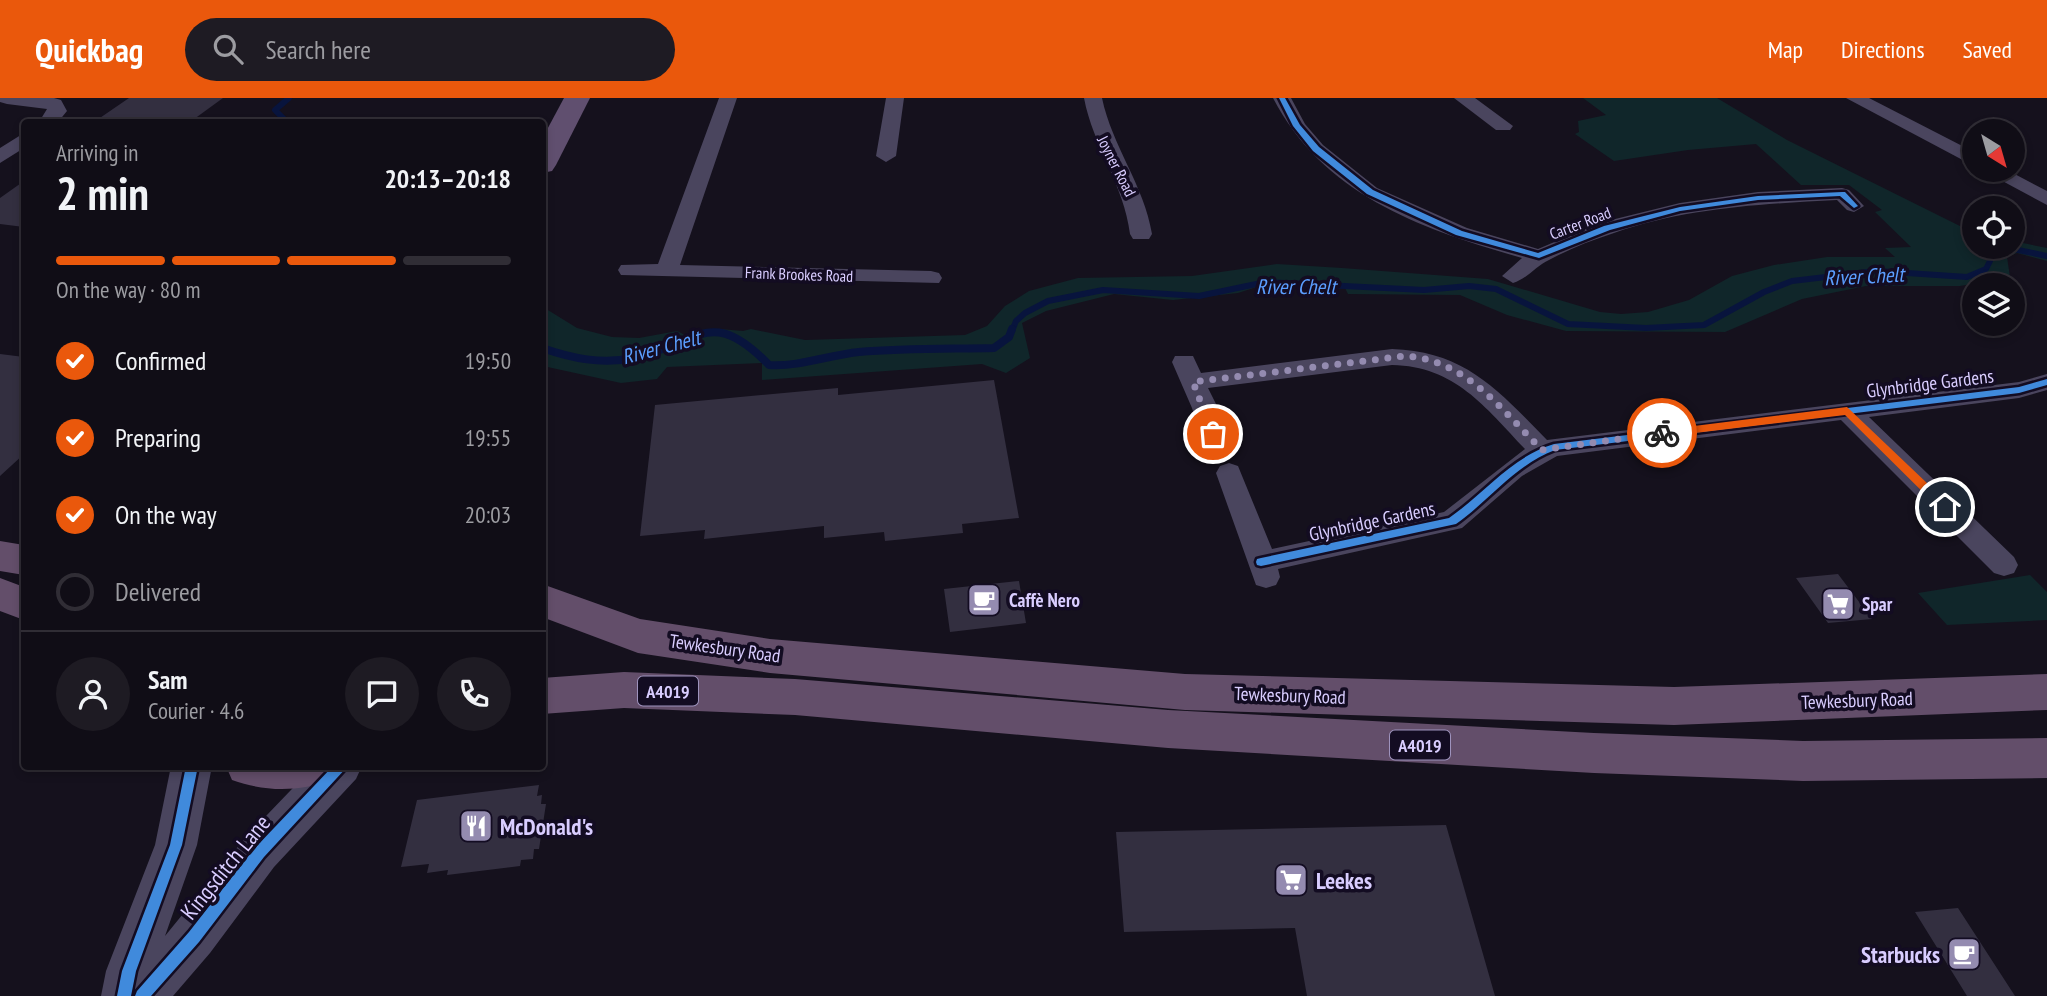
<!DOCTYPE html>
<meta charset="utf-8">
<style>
:root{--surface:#100d16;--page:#1e1b23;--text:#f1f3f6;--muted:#9c9ca1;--line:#302d35;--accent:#ea580c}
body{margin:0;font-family:"PT Sans Narrow",sans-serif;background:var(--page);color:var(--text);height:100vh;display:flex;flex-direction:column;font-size:26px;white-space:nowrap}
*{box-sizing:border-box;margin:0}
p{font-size:23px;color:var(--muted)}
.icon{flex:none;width:38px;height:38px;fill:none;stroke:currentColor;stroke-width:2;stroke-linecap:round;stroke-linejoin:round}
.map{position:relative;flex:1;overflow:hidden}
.details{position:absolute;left:21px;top:21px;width:525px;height:651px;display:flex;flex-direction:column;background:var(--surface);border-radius:7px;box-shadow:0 4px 10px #0003,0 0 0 2px var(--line)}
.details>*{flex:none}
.needle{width:46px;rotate:143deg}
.tools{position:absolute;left:1962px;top:21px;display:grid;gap:14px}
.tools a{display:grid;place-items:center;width:63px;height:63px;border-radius:50%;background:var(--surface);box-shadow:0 4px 10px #0003,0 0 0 2px var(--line);font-size:35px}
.pin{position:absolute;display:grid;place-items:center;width:60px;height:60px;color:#fff;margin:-30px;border:4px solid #fff;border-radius:50%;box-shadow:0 2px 7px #0007}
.courier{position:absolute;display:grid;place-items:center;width:70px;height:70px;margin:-35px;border:5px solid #ea580c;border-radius:50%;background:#fff;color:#222;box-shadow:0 2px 9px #0007}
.head em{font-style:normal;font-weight:700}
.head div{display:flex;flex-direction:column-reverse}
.head{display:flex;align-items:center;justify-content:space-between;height:119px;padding:0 35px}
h1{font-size:46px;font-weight:700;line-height:52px}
.bar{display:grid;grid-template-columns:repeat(4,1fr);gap:10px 7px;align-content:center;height:84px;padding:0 35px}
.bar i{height:9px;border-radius:5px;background:var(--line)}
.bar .selected{background:var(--accent)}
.bar p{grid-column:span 4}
.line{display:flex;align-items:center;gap:18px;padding:0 35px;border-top:2px solid var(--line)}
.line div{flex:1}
.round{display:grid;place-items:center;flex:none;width:74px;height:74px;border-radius:37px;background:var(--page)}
ol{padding:0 35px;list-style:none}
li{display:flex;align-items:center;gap:21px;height:77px}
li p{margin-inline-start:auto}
li .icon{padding:7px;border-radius:50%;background:var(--accent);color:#fff;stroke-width:4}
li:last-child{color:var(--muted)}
li i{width:38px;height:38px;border:4px solid var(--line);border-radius:50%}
header{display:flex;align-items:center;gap:42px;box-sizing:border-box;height:98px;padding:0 35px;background:var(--accent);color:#fff}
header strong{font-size:33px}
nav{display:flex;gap:38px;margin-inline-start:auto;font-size:24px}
.search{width:490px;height:63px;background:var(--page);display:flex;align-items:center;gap:18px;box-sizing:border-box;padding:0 24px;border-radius:38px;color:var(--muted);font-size:26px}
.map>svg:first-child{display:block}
.green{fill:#10262a}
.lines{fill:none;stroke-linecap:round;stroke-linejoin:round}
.stream-far1{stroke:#08143d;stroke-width:6}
.stream{stroke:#08143d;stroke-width:8}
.building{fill:#332f40}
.minor{fill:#4a455e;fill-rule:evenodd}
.tertiary{fill:#4a455e;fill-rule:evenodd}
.primary{fill:#604f6f;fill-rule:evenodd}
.trunk{fill:#634e6a;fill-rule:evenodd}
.cycleway-casing{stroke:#130c22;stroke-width:5}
.cycleway{fill:#408adc;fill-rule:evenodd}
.route{fill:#ea580c}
.done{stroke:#948bb0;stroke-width:7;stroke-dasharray:0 12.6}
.labels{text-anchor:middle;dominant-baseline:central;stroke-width:7;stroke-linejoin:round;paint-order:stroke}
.far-street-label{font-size:16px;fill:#d9cdff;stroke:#130c22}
.shield{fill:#130c22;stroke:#9e93bd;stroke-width:2}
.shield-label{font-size:18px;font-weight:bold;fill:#d9cdff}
.street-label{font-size:19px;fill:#d9cdff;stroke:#130c22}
.poi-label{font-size:19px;font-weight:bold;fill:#d9cdff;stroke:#130c22;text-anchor:start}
.water-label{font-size:21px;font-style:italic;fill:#5b9eff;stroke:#130c22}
.near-poi-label{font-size:23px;font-weight:bold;fill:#d9cdff;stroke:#130c22;text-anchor:start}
.near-street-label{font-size:23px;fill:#d9cdff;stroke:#130c22}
</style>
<header>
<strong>Quickbag</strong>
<div class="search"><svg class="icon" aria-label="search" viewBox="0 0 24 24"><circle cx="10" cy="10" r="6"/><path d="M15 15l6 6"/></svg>Search here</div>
<nav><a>Map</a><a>Directions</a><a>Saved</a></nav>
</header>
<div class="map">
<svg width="2047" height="898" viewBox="0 0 2047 898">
<rect width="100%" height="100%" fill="#15111d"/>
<!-- green -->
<path class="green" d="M 1583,0 L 1717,0 L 1787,42 L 1974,135 L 1974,149 L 2012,149 L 2013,143 L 2047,150 L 2047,163 L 2017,155 L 2007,159 L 2010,179 L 1960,188 L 1866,188 L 1802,201 L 1725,234 L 1566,233 L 1507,217 L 1460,197 L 1348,196 L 1343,186 L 1275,183 L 1238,195 L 1173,202 L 1114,196 L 1046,213 L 1022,225 L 1030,260 L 1006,275 L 982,266 L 762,282 L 762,265 L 667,269 L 657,281 L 621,285 L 543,268 L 543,209 L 577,230 L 612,239 L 639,240 L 677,233 L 687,238 L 720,231 L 743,233 L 751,231 L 805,242 L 965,237 L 987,228 L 1005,208 L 1029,193 L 1078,180 L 1192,178 L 1277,166 L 1342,170 L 1488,181 L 1600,214 L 1621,216 L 1648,214 L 1689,202 L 1732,178 L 1774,167 L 1827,159 L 1895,159 L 1885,150 L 1911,149 L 1875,114 L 1882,112 L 1849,87 L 1801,87 L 1756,46 L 1688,52 L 1614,63 L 1575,36 L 1579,34 L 1578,23 L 1606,17 Z
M 2030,477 L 2047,494 L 2047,522 L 1947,527 L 1918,495 Z"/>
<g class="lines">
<!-- stream-far1 -->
<path class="stream-far1" d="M 287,24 L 275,12 L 289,0
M 1012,233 L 1016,223 L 1025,215 L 1048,203 L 1103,192 L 1199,198 L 1266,184 L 1424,192 L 1469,188 L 1496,191 L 1568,226 L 1646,230 L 1704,227 L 1764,194 L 1792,183 L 1877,173 L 1967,179 L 1986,171 L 1990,163 L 1986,153 L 2004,149 L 2047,158"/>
<!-- stream -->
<path class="stream" d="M 542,250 C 571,260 602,267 633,260 C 698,246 710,206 769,267 C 799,269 829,257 859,254 C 904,250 949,251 994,250 L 1009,239 L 1012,231"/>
</g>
<!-- building -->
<path class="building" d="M 129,0 L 223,0 L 190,24 L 94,24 Z
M 24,83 L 24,129 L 0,126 L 0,100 Z
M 0,256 L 24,259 L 24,356 L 0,378 Z
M 994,282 L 1019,420 L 962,426 L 963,435 L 885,443 L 884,434 L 824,440 L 824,428 L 704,441 L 705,432 L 640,438 L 655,307 L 838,290 L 838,297 Z
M 1838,476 L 1872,521 L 1828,525 L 1796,480 Z
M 1019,483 L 1026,525 L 950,534 L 944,491 Z
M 539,687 L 537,698 L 542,697 L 541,706 L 546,706 L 539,751 L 534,751 L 533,761 L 521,762 L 520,768 L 447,777 L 448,772 L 427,775 L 429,766 L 401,769 L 417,702 Z
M 1446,727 L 1495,898 L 1307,898 L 1295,830 L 1124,834 L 1116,734 Z
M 1958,810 L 2015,898 L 1967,898 L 1915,814 Z"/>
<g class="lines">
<!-- minor -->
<path class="minor" d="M 0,0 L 54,0 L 61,2 L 67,13 L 58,24 L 39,24 L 47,11 L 7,6 L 0,4 Z
M 719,0 L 737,0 L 680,167 L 931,173 L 939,175 L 942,180 L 939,185 L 621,177 L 618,172 L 621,167 L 658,166 Z
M 886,0 L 904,0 L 896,58 L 886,64 L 876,58 Z
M 1084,0 L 1102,0 C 1112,48 1144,87 1152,136 L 1149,141 L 1133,141 L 1130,136 C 1124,87 1093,48 1084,0 Z
M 1273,0 L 1291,0 L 1305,26 L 1323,47 L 1377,90 L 1467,130 L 1538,151 L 1599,125 L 1680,105 L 1758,94 L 1842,90 L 1849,92 L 1864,108 L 1854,114 L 1847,112 L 1837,102 C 1762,106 1685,110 1614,135 C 1592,142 1569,151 1549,162 C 1536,168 1527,181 1513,185 L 1502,178 L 1522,160 C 1422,131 1324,98 1273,0 Z
M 1454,0 L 1475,0 L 1513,28 L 1510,32 L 1496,32 Z
M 1846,0 L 1869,0 L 1974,54 L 1974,68 Z
M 24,35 L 24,50 L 0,65 L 0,50 Z
M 1982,72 L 2007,72 L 2047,93 L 2047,107 Z
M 1392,251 C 1465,253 1499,293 1547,342 L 2019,284 L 2047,276 L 2047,292 L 2019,300 L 1869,319 L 2014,459 L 2018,467 L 2014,475 L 2004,478 L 1994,475 L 1841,322 L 1557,358 L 1522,378 L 1462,430 L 1278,471 L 1280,479 L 1276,487 L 1266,490 L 1256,487 L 1216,375 L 1220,368 L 1229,365 L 1238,368 L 1272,451 L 1444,414 L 1525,351 C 1485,309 1455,268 1392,267 L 1208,290 L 1218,310 L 1225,340 L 1221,346 L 1212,349 L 1203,346 L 1192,310 L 1172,264 L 1175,258 L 1193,258 L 1201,275 Z"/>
<!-- tertiary -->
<path class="tertiary" d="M 171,668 L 212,668 L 197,747 L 165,838 L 244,741 L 314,668 L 362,668 L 356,681 L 274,769 L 210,855 L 173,898 L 101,898 L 106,873 L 155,747 Z"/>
<!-- primary -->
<path class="primary" d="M 564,0 L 590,0 L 556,67 L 552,73 L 542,75 L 542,41 Z"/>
<!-- trunk -->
<path class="trunk" d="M 0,443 L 24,447 L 24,477 L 0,473 Z
M 0,480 L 24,489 L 24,522 L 0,513 Z
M 542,486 L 640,521 L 770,541 L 1185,576 L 1674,589 L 2047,576 L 2047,612 L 1674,627 L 1185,612 L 770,575 L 638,555 L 542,519 Z
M 624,574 L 795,581 L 1168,612 L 1594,635 L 1803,643 L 2047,640 L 2047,680 L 1803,683 L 1594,675 L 1168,650 L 795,617 L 624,610 L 542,616 L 542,580 Z
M 226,668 L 338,668 L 332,682 C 299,694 265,694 232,682 Z"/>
<defs>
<path id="cycleway" d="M 1279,0 L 1285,0 L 1300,27 L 1319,49 L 1373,92 L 1462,133 L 1538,155 L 1604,128 L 1680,109 L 1758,98 L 1842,94 L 1845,94 L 1858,108 L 1854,110 L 1840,98 L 1758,102 L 1680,113 L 1610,132 L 1539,160 L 1456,137 L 1367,96 L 1313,53 L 1293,28 Z
M 2047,281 L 2047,287 L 2019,295 L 1555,352 C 1515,367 1490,402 1456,426 L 1261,468 L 1257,467 L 1256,464 L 1257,461 L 1261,460 L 1449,420 C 1485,395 1511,359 1554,346 L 2019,289 Z
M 186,668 L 198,668 L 182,747 L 136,873 L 131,898 L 117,898 L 122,873 L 170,747 Z
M 333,668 L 348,668 L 264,759 L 199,844 L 151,898 L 135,898 L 137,893 L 189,834 L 254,751 Z"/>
</defs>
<!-- cycleway casing -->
<use href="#cycleway" class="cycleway-casing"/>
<!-- cycleway -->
<use href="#cycleway" class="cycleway"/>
</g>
<!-- route -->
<path class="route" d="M 1847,309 L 1949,406 L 1949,412 L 1941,412 L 1845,317 L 1662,339 L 1657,335 L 1662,332 Z"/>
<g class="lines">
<!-- done -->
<path class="done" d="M 1213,336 L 1193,284 L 1405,258 C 1465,261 1502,312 1542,352 L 1662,335"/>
</g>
<!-- icons -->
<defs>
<symbol id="cafe-square" viewBox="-11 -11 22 22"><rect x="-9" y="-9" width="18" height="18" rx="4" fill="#948bb0" stroke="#130c22"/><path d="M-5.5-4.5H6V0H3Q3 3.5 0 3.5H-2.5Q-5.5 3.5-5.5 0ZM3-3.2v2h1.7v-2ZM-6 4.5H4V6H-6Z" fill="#fff"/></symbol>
<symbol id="supermarket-square" viewBox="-11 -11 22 22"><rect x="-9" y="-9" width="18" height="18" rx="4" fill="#948bb0" stroke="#130c22"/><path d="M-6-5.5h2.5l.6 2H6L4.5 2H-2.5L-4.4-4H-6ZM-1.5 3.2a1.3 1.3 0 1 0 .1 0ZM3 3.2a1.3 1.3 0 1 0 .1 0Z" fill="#fff"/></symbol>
<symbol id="restaurant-square" viewBox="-11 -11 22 22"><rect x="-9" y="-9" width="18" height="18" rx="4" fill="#948bb0" stroke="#130c22"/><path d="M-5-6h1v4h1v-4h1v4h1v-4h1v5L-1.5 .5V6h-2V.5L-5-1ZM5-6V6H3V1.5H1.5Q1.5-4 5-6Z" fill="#fff"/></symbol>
</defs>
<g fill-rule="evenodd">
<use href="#cafe-square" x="965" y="483" width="38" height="38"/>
<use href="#supermarket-square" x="1819" y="487" width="38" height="38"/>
<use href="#restaurant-square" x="457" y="709" width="38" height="38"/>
<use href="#supermarket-square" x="1272" y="763" width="38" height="38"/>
<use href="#cafe-square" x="1945" y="837" width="38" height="38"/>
</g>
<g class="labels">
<!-- far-street labels -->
<g class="far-street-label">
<text transform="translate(1117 68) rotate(63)">Joyner Road</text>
<text transform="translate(1580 125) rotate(-21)">Carter Road</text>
<text transform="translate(799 176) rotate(2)">Frank Brookes Road</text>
</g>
<!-- shield labels -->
<g class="shield">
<rect x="638" y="578.5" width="60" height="29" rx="5"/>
<rect x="1390" y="632.5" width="60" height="29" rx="5"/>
</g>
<g class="shield-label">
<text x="668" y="593">A4019</text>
<text x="1420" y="647">A4019</text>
</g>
<!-- street labels -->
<g class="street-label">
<text transform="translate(1930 285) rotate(-7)">Glynbridge Gardens</text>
<text transform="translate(1372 423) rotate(-12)">Glynbridge Gardens</text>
<text transform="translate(725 550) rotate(8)">Tewkesbury Road</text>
<text transform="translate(1290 597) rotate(2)">Tewkesbury Road</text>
<text transform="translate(1857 602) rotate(-2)">Tewkesbury Road</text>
</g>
<!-- poi labels -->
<g class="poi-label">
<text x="1009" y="502">Caffè Nero</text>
<text x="1862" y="506">Spar</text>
</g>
<!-- water labels -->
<g class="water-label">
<text transform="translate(1864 178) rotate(-3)">River Chelt</text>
<text x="1296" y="188">River Chelt</text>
<text transform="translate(661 249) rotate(-15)">River Chelt</text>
</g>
<!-- near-poi labels -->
<g class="near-poi-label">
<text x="500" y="728">McDonald's</text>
<text x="1316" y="782">Leekes</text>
<text x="1940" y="856" text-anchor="end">Starbucks</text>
</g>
<!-- near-street labels -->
<g class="near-street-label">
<text transform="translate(225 769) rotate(-51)">Kingsditch Lane</text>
</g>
</g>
</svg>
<div class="tools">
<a><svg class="needle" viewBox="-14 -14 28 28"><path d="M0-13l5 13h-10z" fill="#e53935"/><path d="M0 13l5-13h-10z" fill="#9c9ca1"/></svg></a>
<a><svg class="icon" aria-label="locate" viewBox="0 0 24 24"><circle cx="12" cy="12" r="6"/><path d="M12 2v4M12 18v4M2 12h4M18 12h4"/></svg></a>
<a><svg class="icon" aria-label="layers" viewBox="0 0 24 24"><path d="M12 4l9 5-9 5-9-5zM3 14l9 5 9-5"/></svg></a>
</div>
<div class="pin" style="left:1213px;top:336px;background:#ea580c"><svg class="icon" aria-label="bag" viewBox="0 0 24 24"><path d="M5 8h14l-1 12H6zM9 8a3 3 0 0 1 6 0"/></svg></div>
<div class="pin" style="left:1945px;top:409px;background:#1f2937"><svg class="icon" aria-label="home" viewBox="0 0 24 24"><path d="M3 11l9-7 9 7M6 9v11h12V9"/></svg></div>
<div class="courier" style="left:1662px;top:335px"><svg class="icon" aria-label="bike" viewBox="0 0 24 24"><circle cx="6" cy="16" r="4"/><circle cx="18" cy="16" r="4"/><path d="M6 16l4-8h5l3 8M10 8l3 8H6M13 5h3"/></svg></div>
<section class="details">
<div class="head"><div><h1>2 min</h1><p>Arriving in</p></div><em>20:13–20:18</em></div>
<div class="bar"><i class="selected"></i><i class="selected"></i><i class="selected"></i><i></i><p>On the way · 80 m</p></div>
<ol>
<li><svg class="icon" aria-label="check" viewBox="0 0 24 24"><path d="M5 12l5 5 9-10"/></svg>Confirmed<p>19:50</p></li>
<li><svg class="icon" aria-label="check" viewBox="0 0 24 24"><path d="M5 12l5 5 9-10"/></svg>Preparing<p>19:55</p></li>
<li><svg class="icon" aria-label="check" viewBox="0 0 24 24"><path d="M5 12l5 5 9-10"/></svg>On the way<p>20:03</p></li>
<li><i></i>Delivered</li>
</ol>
<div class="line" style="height:126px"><a class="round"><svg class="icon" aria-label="person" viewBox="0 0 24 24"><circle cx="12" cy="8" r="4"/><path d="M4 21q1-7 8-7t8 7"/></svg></a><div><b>Sam</b><p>Courier · 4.6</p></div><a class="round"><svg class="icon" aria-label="chat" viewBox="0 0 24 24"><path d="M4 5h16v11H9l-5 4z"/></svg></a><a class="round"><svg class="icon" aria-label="phone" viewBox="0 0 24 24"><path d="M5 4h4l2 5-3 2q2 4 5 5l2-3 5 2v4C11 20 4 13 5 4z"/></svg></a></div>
</section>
</div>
